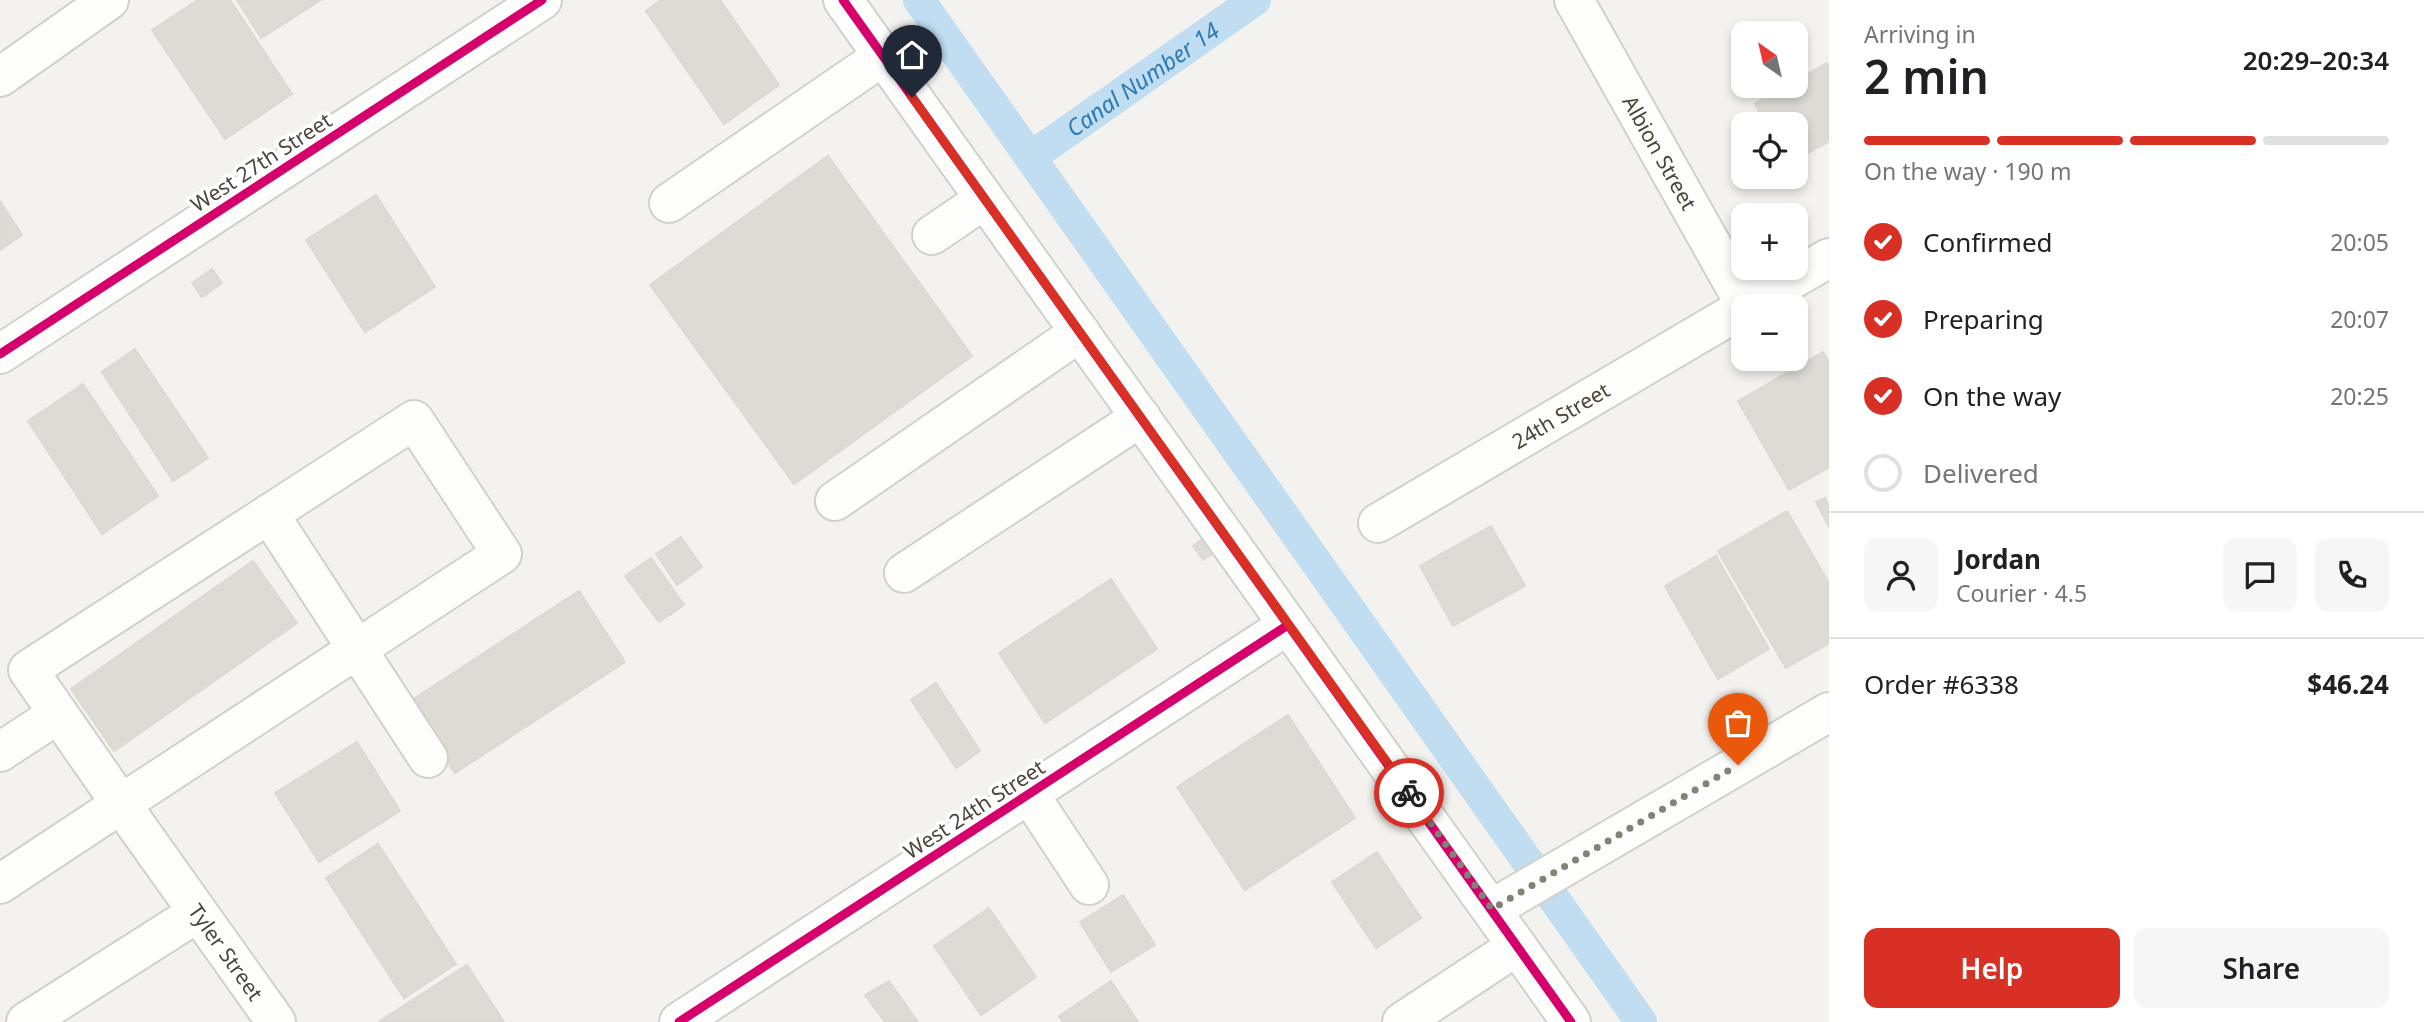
<!DOCTYPE html>
<meta charset="utf-8">
<style>
:root{--surface:#fff;--page:#f6f6f6;--text:#202124;--muted:#757577;--line:#e0e0e0;--accent:#d93025}
body{margin:0;font-family:"Noto Sans",sans-serif;background:var(--page);color:var(--text);height:100vh;display:flex;flex-direction:column;font-size:26px;white-space:nowrap}
*{box-sizing:border-box;margin:0}
p{font-size:23px;color:var(--muted)}
.icon{flex:none;width:38px;height:38px;fill:none;stroke:currentColor;stroke-width:2;stroke-linecap:round;stroke-linejoin:round}
.map{position:relative;flex:1;overflow:hidden}
.sheet{display:flex;flex-direction:column;background:var(--surface);width:595px}
.sheet>*{flex:none}
.needle{width:46px;rotate:326deg}
.tools{position:absolute;left:1731px;top:21px;display:grid;gap:14px}
.tools a{display:grid;place-items:center;width:77px;height:77px;border-radius:14px;background:var(--surface);box-shadow:0 4px 10px #0003;font-size:35px}
.pin{position:absolute;display:grid;place-items:center;width:60px;height:60px;color:#fff;margin:-72px -30px;border-radius:50% 50% 50% 0;rotate:-45deg;box-shadow:0 0 7px #0007}
.pin .icon{rotate:45deg}
.courier{position:absolute;display:grid;place-items:center;width:70px;height:70px;margin:-35px;border:5px solid #d93025;border-radius:50%;background:#fff;color:#222;box-shadow:0 2px 9px #0007}
.headline em{font-style:normal;font-weight:600}
.headline div{display:flex;flex-direction:column-reverse}
.headline{display:flex;align-items:center;justify-content:space-between;height:119px;padding:0 35px}
h1{font-size:46px;font-weight:600;line-height:52px}
.bar{display:grid;grid-template-columns:repeat(4,1fr);gap:10px 7px;align-content:center;height:84px;padding:0 35px}
.bar i{height:9px;border-radius:5px;background:var(--line)}
.bar .selected{background:var(--accent)}
.bar p{grid-column:span 4}
.line{display:flex;align-items:center;gap:18px;padding:0 35px;border-top:2px solid var(--line)}
.line div{flex:1}
.round{display:grid;place-items:center;flex:none;width:74px;height:74px;border-radius:14px;background:var(--page)}
ol{padding:0 35px;list-style:none}
li{display:flex;align-items:center;gap:21px;height:77px}
li p{margin-inline-start:auto}
li .icon{padding:7px;border-radius:50%;background:var(--accent);color:#fff;stroke-width:4}
li:last-child{color:var(--muted)}
li i{width:38px;height:38px;border:4px solid var(--line);border-radius:50%}
.cta{display:flex;gap:14px;margin-top:auto;padding:14px 35px}
.cta a{flex:1;height:80px;border-radius:14px;background:var(--accent);color:#fff;font-size:28px;font-weight:600;line-height:80px;text-align:center}
.cta a+a{background:var(--page);color:var(--text)}
main{display:flex;flex:1;min-height:0}
.map>svg:first-child{display:block}
.lines{fill:none;stroke-linecap:round;stroke-linejoin:round}
.canal{stroke:#c0ddf1;stroke-width:32}
.building{fill:#dedbd6;stroke:#dcd9d4;stroke-width:2}
.minor-casing{stroke:#d2d0cb;stroke-width:42}
.minor{stroke:#fdfdfc;stroke-width:38}
.cycleway-casing{stroke:#fff;stroke-width:13}
.cycleway{stroke:#d6006c;stroke-width:9}
.done{stroke:#868178;stroke-width:7;stroke-dasharray:0 12.6}
.route{stroke:#d93025;stroke-width:9}
.labels{text-anchor:middle;dominant-baseline:central;stroke-width:7;stroke-linejoin:round;paint-order:stroke}
.street-label{font-size:21px;fill:#4b4439;stroke:#fff}
.water-label{font-size:23px;font-style:italic;fill:#2e7ab2;stroke:#fff}
</style>
<main>
<div class="map">
<svg width="1829" height="1022" viewBox="0 0 1829 1022">
<rect width="100%" height="100%" fill="#f4f2ee"/>
<g class="lines">
<!-- canal -->
<g class="canal">
<path d="M 919,0 L 1641,1022"/>
<path id="s1" d="M 1031,157 L 1255,0"/>
</g>
</g>
<!-- building -->
<path class="building" d="M 198,0 L 230,0 L 292,94 L 225,139 L 152,30 Z
M 237,0 L 321,0 L 261,38 Z
M 661,0 L 720,0 L 779,85 L 724,124 L 646,11 Z
M 1827,63 L 1829,67 L 1829,141 L 1796,160 L 1796,124 L 1766,124 L 1755,104 L 1787,86 L 1796,86 L 1796,81 Z
M 828,156 L 972,356 L 794,484 L 650,285 Z
M 376,195 L 435,287 L 365,332 L 306,240 Z
M 0,201 L 22,235 L 0,250 Z
M 212,269 L 222,283 L 202,297 L 192,283 Z
M 135,349 L 208,458 L 173,481 L 102,372 Z
M 1823,352 L 1829,362 L 1829,467 L 1789,490 L 1738,401 Z
M 83,384 L 158,496 L 102,534 L 28,421 Z
M 1825,498 L 1829,506 L 1829,527 L 1816,502 Z
M 1787,511 L 1829,583 L 1829,643 L 1786,668 L 1718,551 Z
M 1491,526 L 1525,586 L 1453,626 L 1420,566 Z
M 681,537 L 702,567 L 677,585 L 656,554 Z
M 1204,538 L 1215,552 L 1203,560 L 1193,546 Z
M 1716,556 L 1769,649 L 1718,679 L 1665,586 Z
M 651,558 L 684,605 L 659,622 L 625,576 Z
M 253,561 L 297,623 L 114,751 L 71,689 Z
M 1111,579 L 1157,649 L 1045,723 L 999,653 Z
M 579,591 L 625,662 L 455,773 L 409,702 Z
M 936,683 L 980,751 L 956,768 L 911,700 Z
M 1288,715 L 1355,818 L 1245,890 L 1177,787 Z
M 357,742 L 400,811 L 319,862 L 275,793 Z
M 378,844 L 456,964 L 404,998 L 326,878 Z
M 1377,852 L 1421,918 L 1376,948 L 1332,882 Z
M 1123,895 L 1155,945 L 1111,972 L 1080,922 Z
M 989,908 L 1036,977 L 981,1015 L 934,946 Z
M 467,965 L 504,1022 L 381,1022 L 380,1021 Z
M 889,981 L 918,1022 L 885,1022 L 865,995 Z
M 1111,981 L 1138,1022 L 1063,1022 L 1059,1016 Z"/>
<g class="lines">
<defs>
<g id="minor">
<path d="M 843,0 L 1571,1022"/>
<path id="s2" d="M 1574,0 L 1746,306 L 1829,258"/>
<path d="M 0,77 L 109,0"/>
<path d="M 669,203 L 883,56"/>
<path d="M 932,235 L 985,199"/>
<path d="M 0,354 L 542,0"/>
<path d="M 835,501 L 1080,332"/>
<path id="s3" d="M 1378,523 L 1743,308"/>
<path d="M 904,573 L 1141,417"/>
<path d="M 0,752 L 58,714"/>
<path d="M 1029,794 L 1089,885"/>
<path d="M 0,884 L 121,804 L 28,670 L 269,514"/>
<path d="M 1492,909 L 1829,712"/>
<path d="M 26,1022 L 197,913"/>
<path d="M 276,1022 L 121,804 C 248,721 375,638 502,554 L 414,420 L 269,514 L 428,758"/>
<path d="M 679,1022 L 1288,625"/>
<path d="M 1402,1022 L 1517,946"/>
</g>
</defs>
<!-- minor casing -->
<use href="#minor" class="minor-casing"/>
<!-- minor -->
<use href="#minor" class="minor"/>
<defs>
<path id="cycleway" d="M 843,0 L 1571,1022
M 0,354 L 542,0
M 679,1022 L 1288,625"/>
</defs>
<!-- cycleway casing -->
<use href="#cycleway" class="cycleway-casing"/>
<!-- cycleway -->
<use href="#cycleway" class="cycleway"/>
</g>
<g class="lines">
<!-- done -->
<path class="done" d="M 1409,793 L 1492,909 L 1738,765"/>
<!-- route -->
<path class="route" d="M 912,97 L 1409,793"/>
</g>
<g class="labels">
<!-- street labels -->
<g class="street-label">
<text stroke="none"><textPath href="#s2" startOffset="175">Albion Street</textPath></text>
<text transform="translate(261 162) rotate(-33)">West 27th Street</text>
<text stroke="none"><textPath href="#s3" startOffset="212">24th Street</textPath></text>
<text transform="translate(974 809) rotate(-33)">West 24th Street</text>
<text transform="translate(226 952) rotate(55)">Tyler Street</text>
</g>
<!-- water labels -->
<g class="water-label">
<text stroke="none"><textPath href="#s1" startOffset="136">Canal Number 14</textPath></text>
</g>
</g>
</svg>
<div class="tools">
<a><svg class="needle" viewBox="-14 -14 28 28"><path d="M0-13l5 13h-10z" fill="#e53935"/><path d="M0 13l5-13h-10z" fill="#757577"/></svg></a>
<a><svg class="icon" aria-label="locate" viewBox="0 0 24 24"><circle cx="12" cy="12" r="6"/><path d="M12 2v4M12 18v4M2 12h4M18 12h4"/></svg></a>
<a>+</a>
<a>−</a>
</div>
<div class="pin" style="left:1738px;top:765px;background:#ea580c"><svg class="icon" aria-label="bag" viewBox="0 0 24 24"><path d="M5 8h14l-1 12H6zM9 8a3 3 0 0 1 6 0"/></svg></div>
<div class="pin" style="left:912px;top:97px;background:#1f2937"><svg class="icon" aria-label="home" viewBox="0 0 24 24"><path d="M3 11l9-7 9 7M6 9v11h12V9"/></svg></div>
<div class="courier" style="left:1409px;top:793px"><svg class="icon" aria-label="bike" viewBox="0 0 24 24"><circle cx="6" cy="16" r="4"/><circle cx="18" cy="16" r="4"/><path d="M6 16l4-8h5l3 8M10 8l3 8H6M13 5h3"/></svg></div>
</div>
<section class="sheet">
<div class="headline"><div><h1>2 min</h1><p>Arriving in</p></div><em>20:29–20:34</em></div>
<div class="bar"><i class="selected"></i><i class="selected"></i><i class="selected"></i><i></i><p>On the way · 190 m</p></div>
<ol>
<li><svg class="icon" aria-label="check" viewBox="0 0 24 24"><path d="M5 12l5 5 9-10"/></svg>Confirmed<p>20:05</p></li>
<li><svg class="icon" aria-label="check" viewBox="0 0 24 24"><path d="M5 12l5 5 9-10"/></svg>Preparing<p>20:07</p></li>
<li><svg class="icon" aria-label="check" viewBox="0 0 24 24"><path d="M5 12l5 5 9-10"/></svg>On the way<p>20:25</p></li>
<li><i></i>Delivered</li>
</ol>
<div class="line" style="height:126px"><a class="round"><svg class="icon" aria-label="person" viewBox="0 0 24 24"><circle cx="12" cy="8" r="4"/><path d="M4 21q1-7 8-7t8 7"/></svg></a><div><b>Jordan</b><p>Courier · 4.5</p></div><a class="round"><svg class="icon" aria-label="chat" viewBox="0 0 24 24"><path d="M4 5h16v11H9l-5 4z"/></svg></a><a class="round"><svg class="icon" aria-label="phone" viewBox="0 0 24 24"><path d="M5 4h4l2 5-3 2q2 4 5 5l2-3 5 2v4C11 20 4 13 5 4z"/></svg></a></div>
<div class="line" style="height:91px"><div>Order #6338</div><b>$46.24</b></div>
<div class="cta"><a>Help</a><a>Share</a></div>
</section>
</main>
